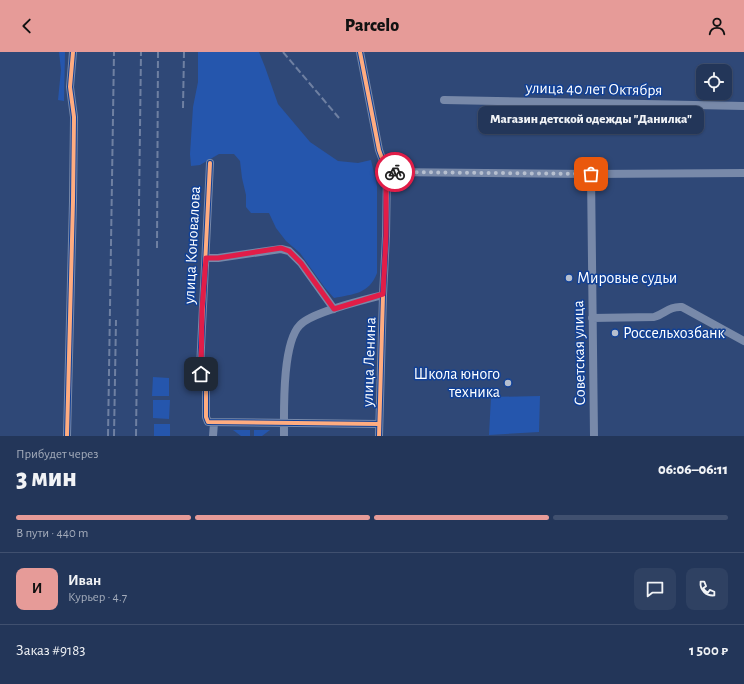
<!DOCTYPE html>
<html lang="ru">
<meta charset="utf-8">
<style>
:root{--surface:#233659;--page:#2f4162;--text:#f1f3f6;--muted:#a3abba;--line:#40506f;--accent:#e69b98}
body{margin:0;font-family:"Alegreya Sans",sans-serif;background:var(--page);color:var(--text);height:100vh;display:flex;flex-direction:column;font-size:15px;white-space:nowrap}
*{box-sizing:border-box;margin:0}
p{font-size:13px;color:var(--muted)}
.icon{flex:none;width:22px;height:22px;fill:none;stroke:currentColor;stroke-width:2;stroke-linecap:round;stroke-linejoin:round}
.map{position:relative;height:384px;overflow:hidden}
.sheet{display:flex;flex-direction:column;background:var(--surface);flex:1}
.sheet>*{flex:none}
.controls{position:absolute;left:696px;top:12px;display:grid;gap:8px}
.controls a{display:grid;place-items:center;width:36px;height:36px;border-radius:8px;background:var(--surface);box-shadow:0 1px 3px #0004,0 0 0 1px var(--line);font-size:20px}
.pin{position:absolute;display:grid;place-items:center;width:34px;height:34px;color:#fff;margin:-17px;border-radius:8px;box-shadow:0 2px 6px #0006}
.courier{position:absolute;display:grid;place-items:center;width:40px;height:40px;margin:-20px;border:3px solid #e11d48;border-radius:50%;background:#fff;color:#222;box-shadow:0 1px 5px #0007}
.bubble{position:absolute;height:28px;border-radius:8px;background:var(--surface);box-shadow:0 1px 3px #0004,0 0 0 1px var(--line);font-size:13px;font-weight:800;line-height:28px;text-align:center}
.overview em{font-style:normal;font-weight:800}
.overview div{display:flex;flex-direction:column-reverse}
.overview{display:flex;align-items:center;justify-content:space-between;height:68px;padding:0 16px}
h1{font-size:26px;font-weight:800;line-height:30px}
.bar{display:grid;grid-template-columns:repeat(4,1fr);gap:6px 4px;align-content:center;height:48px;padding:0 16px}
.bar i{height:5px;border-radius:3px;background:var(--line)}
.bar .active{background:var(--accent)}
.bar p{grid-column:span 4}
.line{display:flex;align-items:center;gap:10px;padding:0 16px;border-top:1px solid var(--line)}
.line div{flex:1}
.round{display:grid;place-items:center;flex:none;width:42px;height:42px;border-radius:8px;background:var(--page)}
header{display:flex;justify-content:space-between;align-items:center;height:52px;padding:0 16px;background:var(--accent);color:#111;font-size:18px;font-weight:800}
.map>svg:first-child{display:block}
.green{fill:#2556ad}
.lines{fill:none;stroke-linecap:round;stroke-linejoin:round}
.minor{stroke:#7889a9;stroke-width:8}
.rail{stroke:#6f80a2;stroke-width:2;stroke-dasharray:7 3;stroke-linecap:butt}
.cycleway-casing{stroke:#114095;stroke-width:6}
.cycleway{stroke:#ffac80;stroke-width:4}
.done{stroke:#b6bfcf;stroke-width:4;stroke-dasharray:0 7.2}
.route{stroke:#e11d48;stroke-width:5}
.poi-dot{fill:#b6bfcf;stroke:#114095;stroke-width:1.5}
.labels{text-anchor:middle;dominant-baseline:central;stroke-width:3;stroke-linejoin:round;paint-order:stroke}
.street-label{font-size:16px;fill:#fff;stroke:#114095}
.poi-label{font-size:16px;fill:#fff;stroke:#114095;text-anchor:start}
</style>
<header><svg class="icon" aria-label="back" viewBox="0 0 24 24"><path d="M15 5l-7 7 7 7"/></svg>Parcelo<svg class="icon" aria-label="person" viewBox="0 0 24 24"><circle cx="12" cy="8" r="4"/><path d="M4 21q1-7 8-7t8 7"/></svg></header>
<div class="map">
<svg width="744" height="384" viewBox="0 0 744 384">
<rect width="100%" height="100%" fill="#2f4877"/>
<!-- green -->
<path class="green" d="M 59,0 L 65,0 L 64,49 L 58,48 L 61,18 Z
M 198,0 L 259,0 L 265,15 L 278,52 L 310,90 L 338,109 L 358,111 L 371,108 L 377,134 L 377,221 C 369,242 354,242 334,246 L 325,236 L 300,201 L 286,189 L 276,176 L 269,161 L 251,161 L 246,155 L 246,143 L 242,126 L 240,109 L 234,102 L 219,102 L 200,113 L 191,114 L 190,102 L 193,55 L 198,30 Z
M 153,325 L 169,326 L 169,344 L 152,344 Z
M 540,344 L 539,380 L 489,383 L 491,345 Z
M 153,348 L 170,348 L 169,367 L 153,366 Z
M 154,372 L 170,372 L 170,384 L 154,384 Z
M 233,378 L 250,378 L 250,384 L 241,384 Z
M 254,378 L 270,378 L 262,384 L 254,384 Z"/>
<g class="lines">
<!-- minor -->
<path class="minor" d="M 360,0 L 379,98 L 387,120 L 386,184 L 383,243 L 379,384
M 444,48 L 744,54
M 210,111 L 200,316 C 201,322 205,326 206,332 L 206,365 L 208,370 L 379,372
M 387,120 L 591,122 L 744,121
M 591,122 L 594,384
M 206,206 L 218,206 L 281,197 L 289,199 L 301,211 L 334,257
M 592,266 L 654,265 C 665,262 669,254 682,255 L 744,289
M 67,384 L 73,149 L 74,65 L 70,35 L 73,0
M 213,384 L 214,371
M 284,384 C 284,359 282,291 300,273 C 312,260 364,248 383,243"/>
<!-- rail -->
<path class="rail" d="M 283,0 L 339,66
M 183,56 L 184,0
M 157,196 L 158,0
M 108,384 L 114,0
M 114,384 L 116,268
M 136,384 L 141,0"/>
<defs>
<path id="cycleway" d="M 360,0 L 379,98 L 387,120 L 386,184 L 383,243 L 379,384
M 210,111 L 200,316 C 201,322 205,326 206,332 L 206,365 L 208,370 L 379,372
M 67,384 L 73,149 L 74,65 L 70,35 L 73,0"/>
</defs>
<!-- cycleway casing -->
<use href="#cycleway" class="cycleway-casing"/>
<!-- cycleway -->
<use href="#cycleway" class="cycleway"/>
</g>
<g class="lines">
<!-- done -->
<path class="done" d="M 395,120 L 591,122"/>
<!-- route -->
<path class="route" d="M 201,322 L 202,258 L 206,206 L 218,206 L 281,196 L 289,199 L 301,211 L 334,257 L 383,242 L 386,184 L 386,120 L 395,120"/>
</g>
<!-- markers -->
<g class="poi-dot">
<circle cx="569" cy="226" r="4"/>
<circle cx="615" cy="281" r="4"/>
<circle cx="508" cy="331" r="4"/>
</g>
<g class="labels">
<!-- street labels -->
<g class="street-label">
<text transform="translate(594 37) rotate(1)">улица 40 лет Октября</text>
<text transform="translate(192 193) rotate(-87)">улица Коновалова</text>
<text transform="translate(579 301) rotate(-91)">Советская улица</text>
<text transform="translate(369 310) rotate(-88)">улица Ленина</text>
</g>
<!-- poi labels -->
<g class="poi-label">
<text x="577" y="226">Мировые судьи</text>
<text x="623" y="281">Россельхозбанк</text>
<text x="500" y="322" text-anchor="end">Школа юного<tspan x="500" dy="18">техника</tspan></text>
</g>
</g>
</svg>
<div class="controls">
<a><svg class="icon" aria-label="locate" viewBox="0 0 24 24"><circle cx="12" cy="12" r="6"/><path d="M12 2v4M12 18v4M2 12h4M18 12h4"/></svg></a>
</div>
<div class="pin" style="left:591px;top:122px;background:#ea580c"><svg class="icon" aria-label="bag" viewBox="0 0 24 24"><path d="M5 8h14l-1 12H6zM9 8a3 3 0 0 1 6 0"/></svg></div>
<div class="pin" style="left:201px;top:322px;background:#1f2937"><svg class="icon" aria-label="home" viewBox="0 0 24 24"><path d="M3 11l9-7 9 7M6 9v11h12V9"/></svg></div>
<div class="courier" style="left:395px;top:120px"><svg class="icon" aria-label="bike" viewBox="0 0 24 24"><circle cx="6" cy="16" r="4"/><circle cx="18" cy="16" r="4"/><path d="M6 16l4-8h5l3 8M10 8l3 8H6M13 5h3"/></svg></div>
<div class="bubble" style="left:478px;top:54px;width:226px">Магазин детской одежды &quot;Данилка&quot;</div>
</div>
<section class="sheet">
<div class="overview"><div><h1>3 мин</h1><p>Прибудет через</p></div><em>06:06–06:11</em></div>
<div class="bar"><i class="active"></i><i class="active"></i><i class="active"></i><i></i><p>В пути · 440 m</p></div>
<div class="line" style="height:72px"><b class="round" style="background:var(--accent);color:#111">И</b><div><b>Иван</b><p>Курьер · 4.7</p></div><a class="round"><svg class="icon" aria-label="chat" viewBox="0 0 24 24"><path d="M4 5h16v11H9l-5 4z"/></svg></a><a class="round"><svg class="icon" aria-label="phone" viewBox="0 0 24 24"><path d="M5 4h4l2 5-3 2q2 4 5 5l2-3 5 2v4C11 20 4 13 5 4z"/></svg></a></div>
<div class="line" style="height:52px"><div>Заказ #9183</div><b>1 500 ₽</b></div>
</section>
